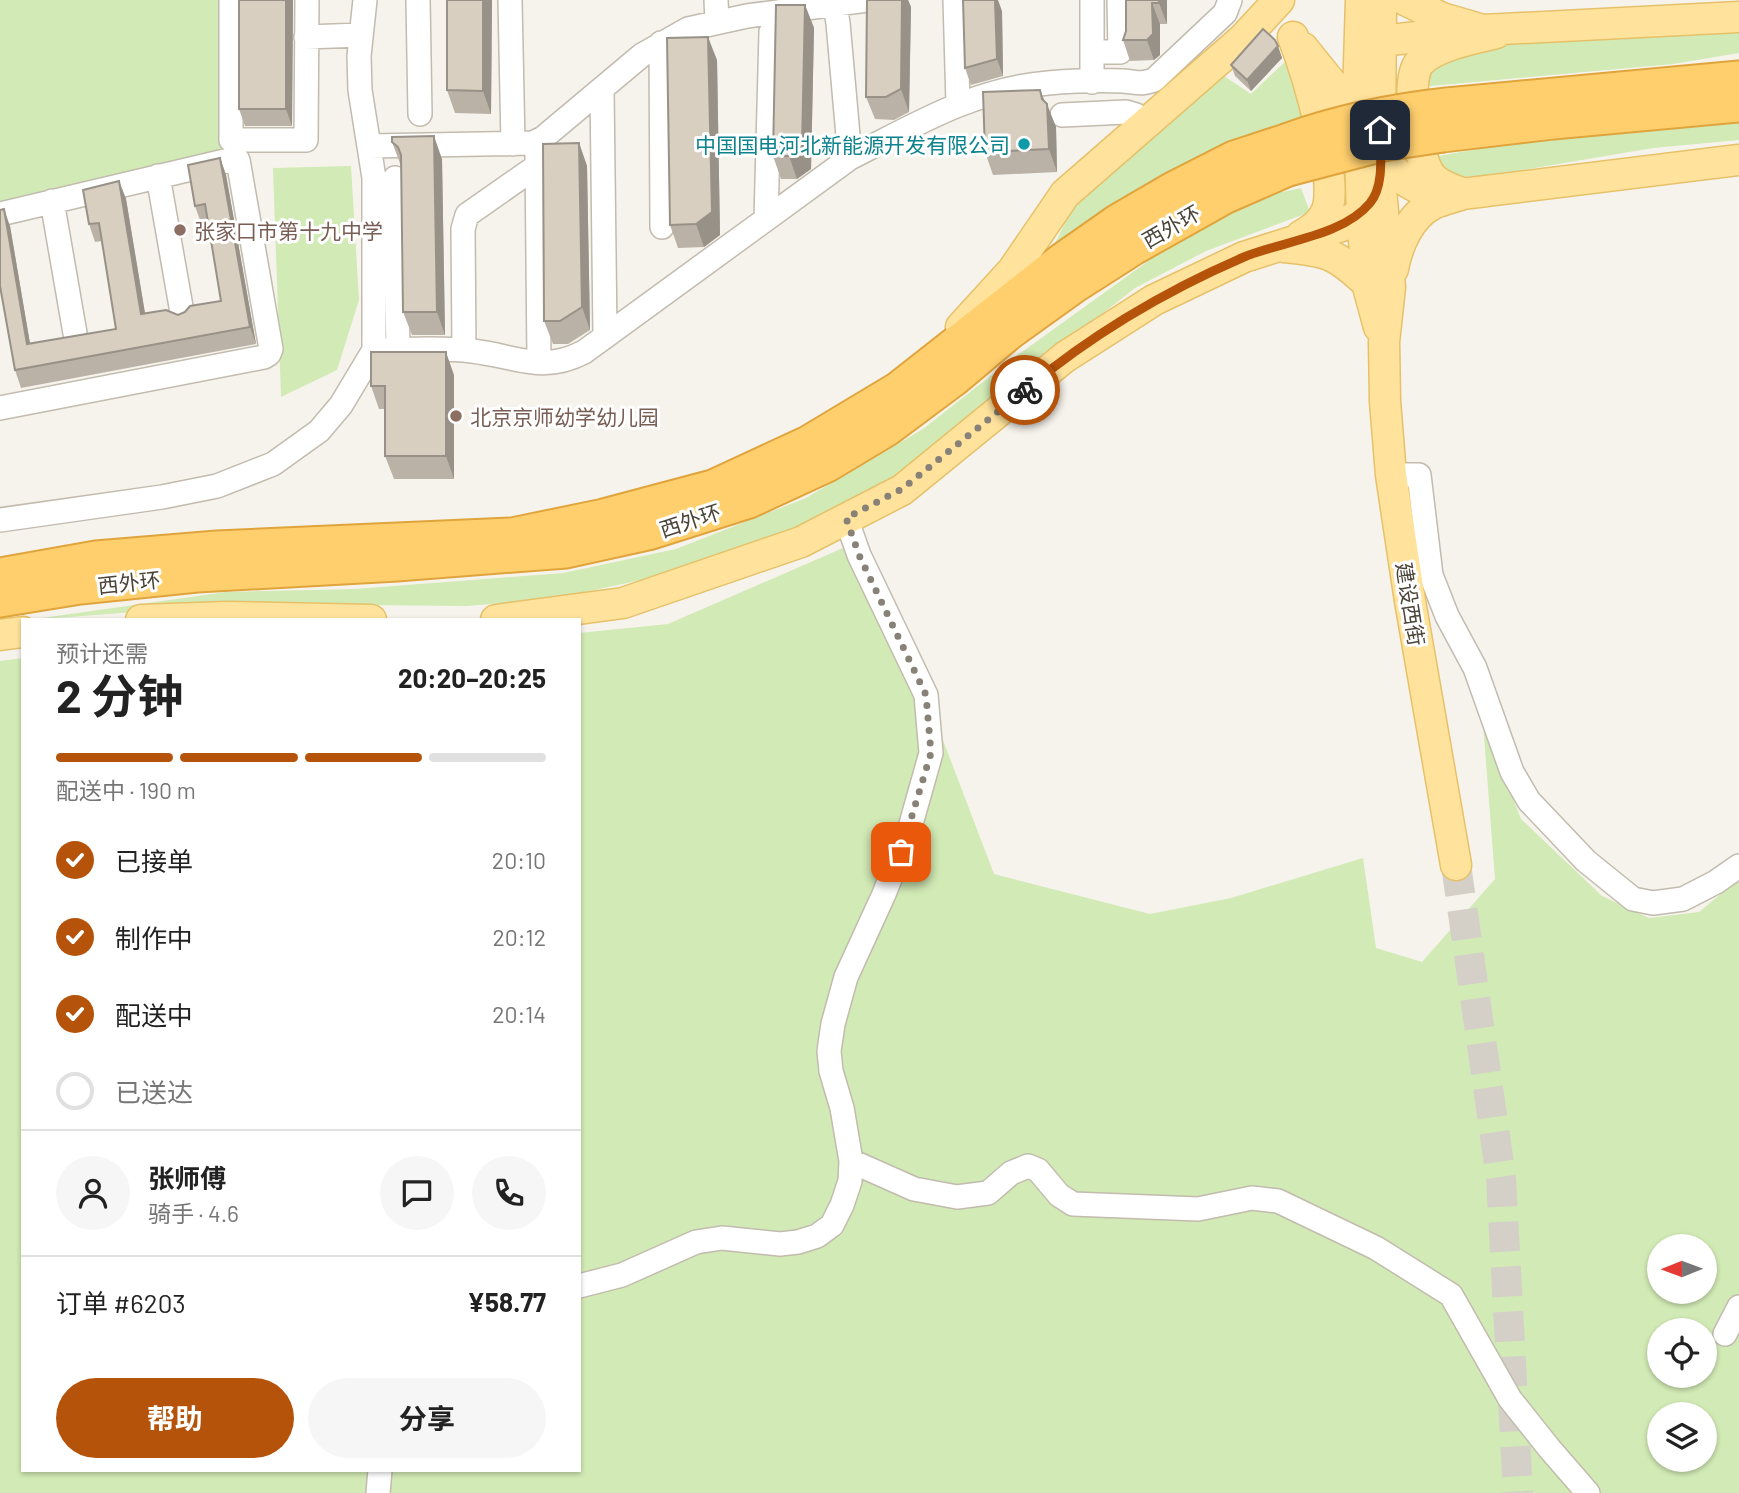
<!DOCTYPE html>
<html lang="zh">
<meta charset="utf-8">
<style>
:root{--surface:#fff;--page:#f6f6f6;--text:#222;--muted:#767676;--line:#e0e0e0;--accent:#b45309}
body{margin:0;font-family:Barlow,"Noto Sans SC",sans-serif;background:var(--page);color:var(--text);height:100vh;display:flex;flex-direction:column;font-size:26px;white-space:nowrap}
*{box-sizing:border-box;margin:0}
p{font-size:23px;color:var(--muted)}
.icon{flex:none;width:38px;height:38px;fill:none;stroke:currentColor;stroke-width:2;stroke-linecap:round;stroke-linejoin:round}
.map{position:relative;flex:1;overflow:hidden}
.panel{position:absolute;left:21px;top:618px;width:560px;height:854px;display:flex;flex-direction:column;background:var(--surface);border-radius:0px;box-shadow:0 2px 5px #0004}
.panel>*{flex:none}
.needle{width:46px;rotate:269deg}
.controls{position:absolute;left:1647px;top:1234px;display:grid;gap:14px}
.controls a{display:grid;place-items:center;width:70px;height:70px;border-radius:50%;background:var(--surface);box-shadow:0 2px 5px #0004;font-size:35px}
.pin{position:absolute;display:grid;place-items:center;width:60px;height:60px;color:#fff;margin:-30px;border-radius:14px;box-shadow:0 4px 10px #0006}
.courier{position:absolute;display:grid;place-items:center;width:70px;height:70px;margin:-35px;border:5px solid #b45309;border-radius:50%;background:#fff;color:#222;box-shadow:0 2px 9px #0007}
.headline em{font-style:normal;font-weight:700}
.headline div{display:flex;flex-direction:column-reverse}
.headline{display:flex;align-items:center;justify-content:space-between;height:119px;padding:0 35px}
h1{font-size:46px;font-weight:700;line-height:52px}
.bar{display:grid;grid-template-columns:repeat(4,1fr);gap:10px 7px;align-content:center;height:84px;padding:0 35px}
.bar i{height:9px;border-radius:5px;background:var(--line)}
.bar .on{background:var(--accent)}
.bar p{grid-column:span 4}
.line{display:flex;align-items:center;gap:18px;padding:0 35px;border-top:2px solid var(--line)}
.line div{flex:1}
.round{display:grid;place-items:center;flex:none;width:74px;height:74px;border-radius:37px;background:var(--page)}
ol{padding:0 35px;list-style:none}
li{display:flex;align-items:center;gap:21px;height:77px}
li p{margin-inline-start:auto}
li .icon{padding:7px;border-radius:50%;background:var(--accent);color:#fff;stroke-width:4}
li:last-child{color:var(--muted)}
li i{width:38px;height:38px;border:4px solid var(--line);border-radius:50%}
.action{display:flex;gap:14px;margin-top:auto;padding:14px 35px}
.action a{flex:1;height:80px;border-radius:42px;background:var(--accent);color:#fff;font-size:28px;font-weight:700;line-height:80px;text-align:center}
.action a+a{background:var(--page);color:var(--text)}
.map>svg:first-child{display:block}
.green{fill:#d2eab5;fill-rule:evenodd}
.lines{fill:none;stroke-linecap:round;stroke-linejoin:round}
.major-tunnel{stroke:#d4d0c8;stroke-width:30;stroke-dasharray:30 15;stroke-linecap:butt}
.minor-casing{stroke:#c2bbae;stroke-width:26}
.major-casing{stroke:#e6c16a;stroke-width:33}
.highway-casing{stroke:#e0a43c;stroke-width:37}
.minor{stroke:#fff;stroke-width:23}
.major{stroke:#ffe39c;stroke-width:30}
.highway{stroke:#ffcf6e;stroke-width:33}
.highway-bridge-casing{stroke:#e0a43c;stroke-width:37;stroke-linecap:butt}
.highway-bridge{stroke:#ffcf6e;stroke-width:33}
.wall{fill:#bab2a6}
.shaded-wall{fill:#979187}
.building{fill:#d8cfc1;stroke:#979187;stroke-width:2}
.done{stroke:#878178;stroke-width:7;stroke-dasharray:0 12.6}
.route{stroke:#b45309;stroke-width:9}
.culture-dot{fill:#0f9aa8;stroke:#fff;stroke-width:2.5}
.education-dot{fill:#8d6e63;stroke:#fff;stroke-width:2.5}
.labels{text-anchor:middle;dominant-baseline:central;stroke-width:6;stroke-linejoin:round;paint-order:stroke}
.culture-label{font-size:21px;fill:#0d838f;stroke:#fff;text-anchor:end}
.street-label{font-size:21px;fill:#4b4439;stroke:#fff}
.education-label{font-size:21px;fill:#785e54;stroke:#fff;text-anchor:start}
</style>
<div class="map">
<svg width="1739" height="1493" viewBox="0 0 1739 1493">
<rect width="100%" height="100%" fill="#f6f3ec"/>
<!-- green -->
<path class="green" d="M 0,0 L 229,0 L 230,154 L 0,206 Z
M 1739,27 L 1739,53 L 1673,64 L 1420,87 L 1421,75 L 1451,51 L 1527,41 Z
M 1290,57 L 1311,113 L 1219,146 L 1134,192 L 1050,253 L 1069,215 L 1102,176 L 1221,74 L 1251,94 Z
M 1739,123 L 1739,140 L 1653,148 L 1475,178 L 1447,176 L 1433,157 L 1512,143 Z
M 351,166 L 359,300 L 337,370 L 281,397 L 273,168 Z
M 1301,188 L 1310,212 L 1206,251 L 1135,288 L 904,470 L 818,519 L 740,549 L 641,580 L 553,599 L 467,606 L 242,604 L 28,620 L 226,592 L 355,589 L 563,573 L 676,549 L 806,498 L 923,429 L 1012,359 L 1172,244 L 1267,195 Z
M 866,538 L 994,874 L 1150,914 L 1231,898 L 1363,858 L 1376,948 L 1422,962 L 1495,879 L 1483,723 L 1521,819 L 1602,896 L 1649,918 L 1699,912 L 1739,879 L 1739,1493 L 0,1493 L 0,661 L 23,658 L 23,1470 L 579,1470 L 579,633 L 668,624 ZM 1659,1246 L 1704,1246 L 1704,1292 L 1659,1292 ZM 1659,1330 L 1704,1330 L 1704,1376 L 1659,1376 ZM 1659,1414 L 1704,1414 L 1704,1460 L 1659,1460 Z"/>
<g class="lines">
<!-- major-tunnel -->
<path class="major-tunnel" d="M 1456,865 L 1501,1178 L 1518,1493"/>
<defs>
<path id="minor" d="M 231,0 L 231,140 L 306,140 L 307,0
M 418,0 L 420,114
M 510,0 L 513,144
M 716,0 L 717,22
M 834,0 L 838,23 L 850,158 C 915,125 974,89 1048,83 C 1073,81 1099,80 1123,81 C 1138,82 1138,85 1154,80 L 1225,13 L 1230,0
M 955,0 L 958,104
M 1092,0 L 1092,82
M 306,37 L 361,35
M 661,43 L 662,227
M 1092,52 L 1120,52 L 1119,0
M 602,89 L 605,335
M 1062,115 L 1126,112 L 1136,115 L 1145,123
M 369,146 L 533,143 L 543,138 L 642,55 L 688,29 L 747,16 L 867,0
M 537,156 L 539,362
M 158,176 L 183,318
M 395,178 L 398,350
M 52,201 L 76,339
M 0,214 L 229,160 L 238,160 L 271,349 L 269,354 L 264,357 L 0,408
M 766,219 L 771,32
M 374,350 C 406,350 440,347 472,351 C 516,356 542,374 584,352 L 850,158
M 464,350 L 463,229 L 467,215 L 537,166
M 1391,475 L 1419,475 L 1431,575 L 1447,616 L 1475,668 L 1512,772 L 1529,801 L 1586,861 L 1633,899 L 1653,903 L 1683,899 L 1716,882 L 1739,866
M 0,520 L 162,497 L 217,486 L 273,464 L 319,431 L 341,405 L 374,350 L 374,178 L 360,90 L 359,56 L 365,0
M 851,1161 L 914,1189 L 957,1197 L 988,1193 L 1011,1173 L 1028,1166 L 1038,1170 L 1059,1195 L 1073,1204 L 1198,1209 L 1252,1198 L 1278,1201 L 1376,1248 L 1451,1295 L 1510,1399 L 1549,1448 L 1588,1493
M 579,1286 L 622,1275 L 696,1242 L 722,1238 L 780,1244 L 798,1242 L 817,1236 L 832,1225 L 842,1205 L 850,1181 L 851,1161 L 842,1108 L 831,1071 L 829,1051 L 833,1024 L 846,977 L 884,894 L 909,831 L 931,753 L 926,695 L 859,555 L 846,518
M 1725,1334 L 1739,1307
M 378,1493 L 380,1470"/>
<path id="major" d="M 1361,0 L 1358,95 L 1362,212 L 1367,283 L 1379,327
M 1405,0 L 1442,18 L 1483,30 L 1739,17
M 1293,37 C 1306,70 1339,178 1327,210 C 1322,223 1312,229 1301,236
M 1303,48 L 1340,94 L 1355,125
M 1368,54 L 1372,47 L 1381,41 L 1462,32
M 1358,95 C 1369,128 1380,168 1414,186 C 1428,194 1447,193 1462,194 L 1739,160
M 1380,136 L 1381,0
M 1380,179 L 1390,287 L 1384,342 L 1385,401 L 1391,475 L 1410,601 L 1456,865
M 1459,192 C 1449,188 1438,185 1431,176 C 1417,159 1404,79 1420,62 C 1436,45 1474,39 1496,33
M 1284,247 C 1327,251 1335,253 1367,283
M 1393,269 C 1397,246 1410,215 1433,204 C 1441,200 1451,198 1460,195
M 961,327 L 1013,270 L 1065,194 L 1244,38 L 1279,0
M 141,620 L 227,617 L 371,620
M 496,620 L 623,603 L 801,542 L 902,490 L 1065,357 L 1154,300 L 1244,257 L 1342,226 L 1362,212 L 1373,200 L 1380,178
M 0,635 L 23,632"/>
<path id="highway" d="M 1447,105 L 1739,78
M 1443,135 L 1553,122 L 1739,105
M 0,575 L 96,558 L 217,548 L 512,535 L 604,516 L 713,487 L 808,443 L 898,389 L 1061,261 L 1118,221 L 1173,189 L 1234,158 L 1286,141
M 0,600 L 80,587 L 197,575 L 397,564 L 566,551 L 648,533 L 749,501 L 827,465 L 887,429 L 954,379 L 1010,332 L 1074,286 L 1135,247 L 1224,197 L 1288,169"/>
</defs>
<!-- minor casing -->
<use href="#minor" class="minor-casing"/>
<!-- major casing -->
<use href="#major" class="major-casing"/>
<!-- highway casing -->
<use href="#highway" class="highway-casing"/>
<!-- minor -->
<use href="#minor" class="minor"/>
<!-- major -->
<use href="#major" class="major"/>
<!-- highway -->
<use href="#highway" class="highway"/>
<defs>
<path id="highway-bridge" d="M 1286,141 C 1338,122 1391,111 1447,105
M 1288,169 L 1383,144 L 1443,135"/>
</defs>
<!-- highway-bridge casing -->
<use href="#highway-bridge" class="highway-bridge-casing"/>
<!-- highway-bridge -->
<use href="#highway-bridge" class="highway-bridge"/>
</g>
<!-- wall -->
<path class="wall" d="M 293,0 L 292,126 L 245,126 L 239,109 Z
M 447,0 L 492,0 L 491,114 L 455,113 L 447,90 Z
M 867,0 L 908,0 L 911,7 L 909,112 L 894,120 L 875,119 L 866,97 Z
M 1126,0 L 1167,0 L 1167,24 L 1160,24 L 1160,55 L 1154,60 L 1130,61 L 1123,40 L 1126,31 Z
M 805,5 L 814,28 L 811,169 L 797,179 L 781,179 L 773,156 Z
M 1002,11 L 1003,76 L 971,85 L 965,68 Z
M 1275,40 L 1282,58 L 1251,91 L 1235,76 L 1231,65 Z
M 717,60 L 720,235 L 704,247 L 678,248 L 670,225 Z
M 1040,90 L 1056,127 L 1057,172 L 993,175 L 985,152 Z
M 392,142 L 442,159 L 445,335 L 412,335 L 403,312 L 401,166 Z
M 579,143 L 587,166 L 590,330 L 568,344 L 553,344 L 544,321 Z
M 220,158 L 226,175 L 256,344 L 21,388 L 15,370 L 10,226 L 30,344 L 116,329 L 102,241 L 95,242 L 89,224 L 119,181 L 126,199 L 145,314 L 178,315 L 221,301 L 208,222 L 201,223 L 195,206 Z
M 454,375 L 454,479 L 394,479 L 385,456 L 385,409 L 379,409 L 371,386 Z"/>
<!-- shaded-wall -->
<path class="shaded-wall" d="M 286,0 L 293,0 L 292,126 L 286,109 Z
M 483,0 L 492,0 L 491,114 L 483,91 Z
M 902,0 L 908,0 L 911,7 L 909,112 L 901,89 Z
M 995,0 L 998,0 L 1002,11 L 1003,76 L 997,59 Z
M 1159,0 L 1167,0 L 1167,24 L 1159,3 Z
M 1152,3 L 1160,24 L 1160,55 L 1154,60 L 1147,40 Z
M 805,5 L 814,28 L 811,169 L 797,179 L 789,156 Z
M 708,37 L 717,60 L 720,235 L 704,247 L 696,224 Z
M 1278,46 L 1282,58 L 1251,91 L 1247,80 Z
M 1040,90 L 1048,111 L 1047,104 L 1056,127 L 1057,172 L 1049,149 Z
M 434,136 L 442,159 L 445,335 L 437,312 Z
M 579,143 L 587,166 L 590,330 L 582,307 Z
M 220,158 L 226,175 L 256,344 L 250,327 Z
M 119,181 L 126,199 L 148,331 L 141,314 Z
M 4,209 L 10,226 L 33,361 L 27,344 Z
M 446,352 L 454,375 L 454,479 L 446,456 Z"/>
<!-- building -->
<path class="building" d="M 239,0 L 286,0 L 286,109 L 239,109 Z
M 447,0 L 483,0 L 483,91 L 447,90 Z
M 867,0 L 902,0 L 901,89 L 886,97 L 866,97 Z
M 963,0 L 995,0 L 997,59 L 965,68 Z
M 1126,0 L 1159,0 L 1159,3 L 1152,3 L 1153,34 L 1147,40 L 1123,40 L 1126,31 Z
M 776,5 L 805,5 L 802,146 L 789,156 L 773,156 Z
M 1263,29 L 1275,40 L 1278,46 L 1247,80 L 1231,65 Z
M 708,37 L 712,212 L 696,224 L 670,225 L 667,38 Z
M 1040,90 L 1042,99 L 1047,104 L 1049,149 L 985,152 L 983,92 Z
M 434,136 L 437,312 L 403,312 L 401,155 L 398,147 L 392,142 L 392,137 Z
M 579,143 L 582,307 L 560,321 L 544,321 L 543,144 Z
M 220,158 L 250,327 L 15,370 L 0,286 L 0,210 L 4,209 L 27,344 L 116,329 L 99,223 L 89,224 L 83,190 L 119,181 L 141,314 L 166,310 L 178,315 L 185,312 L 190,306 L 221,301 L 205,204 L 195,206 L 188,165 Z
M 371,352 L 446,352 L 446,456 L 385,456 L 385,386 L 371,386 Z"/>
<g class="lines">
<!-- done -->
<path class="done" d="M 901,852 L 931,753 L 926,695 L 859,555 L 846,518 L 902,489 L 1025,390"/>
<!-- route -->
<path class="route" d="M 1025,390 C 1091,335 1165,291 1244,257 C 1283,241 1343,236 1370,203 C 1385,185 1380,152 1380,130"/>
</g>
<!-- markers -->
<circle class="culture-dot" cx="1024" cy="144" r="7"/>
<g class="education-dot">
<circle cx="180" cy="230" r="7"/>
<circle cx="456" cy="416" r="7"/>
</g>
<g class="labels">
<!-- culture labels -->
<g class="culture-label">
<text x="1010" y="144">中国国电河北新能源开发有限公司</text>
</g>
<!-- street labels -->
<g class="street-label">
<text transform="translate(1171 226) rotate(-30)">西外环</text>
<text transform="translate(690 520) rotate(-18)">西外环</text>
<text transform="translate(129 582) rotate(-6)">西外环</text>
<text transform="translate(1411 604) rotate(81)">建设西街</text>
</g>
<!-- education labels -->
<g class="education-label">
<text x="194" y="230">张家口市第十九中学</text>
<text x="470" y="416">北京京师幼学幼儿园</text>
</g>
</g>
</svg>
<div class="controls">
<a><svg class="needle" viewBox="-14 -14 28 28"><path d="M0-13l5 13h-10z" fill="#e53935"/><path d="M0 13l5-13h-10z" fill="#767676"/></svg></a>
<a><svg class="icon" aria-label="locate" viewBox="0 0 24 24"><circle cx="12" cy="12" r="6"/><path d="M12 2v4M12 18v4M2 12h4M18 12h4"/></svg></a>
<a><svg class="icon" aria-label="layers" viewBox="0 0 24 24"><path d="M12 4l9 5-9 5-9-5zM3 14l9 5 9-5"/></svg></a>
</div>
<div class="pin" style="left:901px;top:852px;background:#ea580c"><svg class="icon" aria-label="bag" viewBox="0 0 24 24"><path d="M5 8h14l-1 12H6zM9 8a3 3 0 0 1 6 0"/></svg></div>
<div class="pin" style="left:1380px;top:130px;background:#1f2937"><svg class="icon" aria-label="home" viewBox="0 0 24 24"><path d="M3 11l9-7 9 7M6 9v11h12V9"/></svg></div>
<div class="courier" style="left:1025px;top:390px"><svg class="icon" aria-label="bike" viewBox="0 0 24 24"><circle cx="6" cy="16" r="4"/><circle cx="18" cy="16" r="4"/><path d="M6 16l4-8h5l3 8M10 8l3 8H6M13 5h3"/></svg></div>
<section class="panel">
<div class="headline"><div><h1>2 分钟</h1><p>预计还需</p></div><em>20:20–20:25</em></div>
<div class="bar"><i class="on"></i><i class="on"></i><i class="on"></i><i></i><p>配送中 · 190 m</p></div>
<ol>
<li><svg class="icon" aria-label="check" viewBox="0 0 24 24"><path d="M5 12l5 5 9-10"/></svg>已接单<p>20:10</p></li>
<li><svg class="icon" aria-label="check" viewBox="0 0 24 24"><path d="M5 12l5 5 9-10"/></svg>制作中<p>20:12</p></li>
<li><svg class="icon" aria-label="check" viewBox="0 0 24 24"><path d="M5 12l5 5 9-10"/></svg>配送中<p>20:14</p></li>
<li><i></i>已送达</li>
</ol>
<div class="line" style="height:126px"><a class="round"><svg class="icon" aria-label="person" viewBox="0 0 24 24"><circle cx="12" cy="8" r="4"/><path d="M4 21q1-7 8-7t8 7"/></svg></a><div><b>张师傅</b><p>骑手 · 4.6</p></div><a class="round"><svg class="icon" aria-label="chat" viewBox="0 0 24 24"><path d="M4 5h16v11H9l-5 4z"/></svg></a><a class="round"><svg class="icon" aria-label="phone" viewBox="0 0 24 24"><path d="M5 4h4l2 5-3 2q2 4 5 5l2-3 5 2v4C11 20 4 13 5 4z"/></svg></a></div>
<div class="line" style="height:91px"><div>订单 #6203</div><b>¥58.77</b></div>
<div class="action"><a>帮助</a><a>分享</a></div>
</section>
</div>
